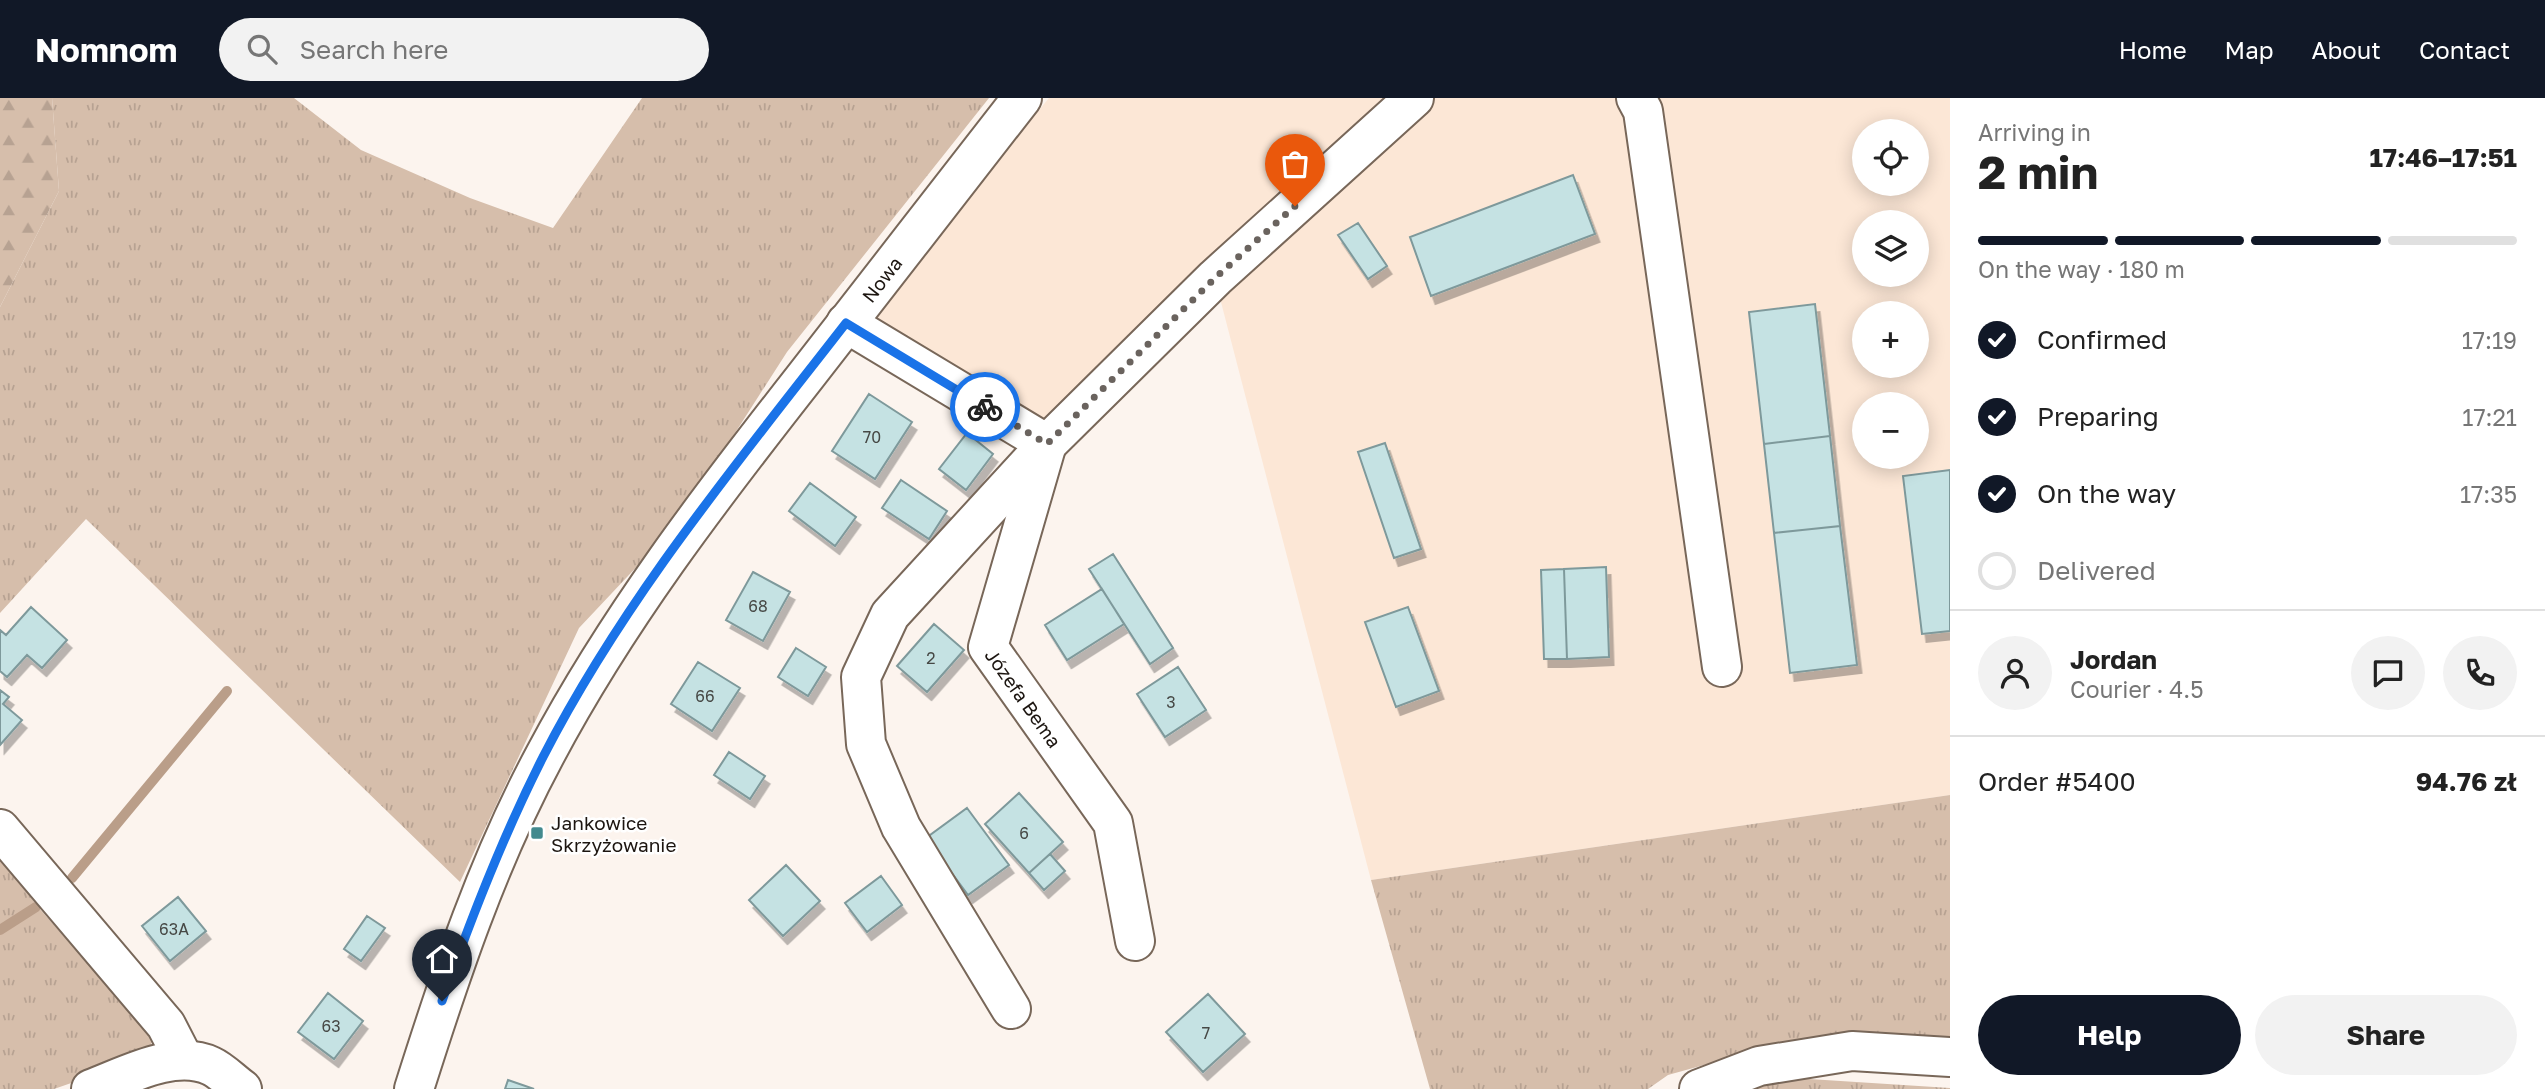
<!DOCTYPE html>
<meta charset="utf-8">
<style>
:root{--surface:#fff;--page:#f2f2f2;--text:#222;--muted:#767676;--line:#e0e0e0;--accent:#111827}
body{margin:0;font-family:"Golos Text",sans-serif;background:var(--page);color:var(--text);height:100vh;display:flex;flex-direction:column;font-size:26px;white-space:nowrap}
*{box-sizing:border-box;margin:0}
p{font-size:23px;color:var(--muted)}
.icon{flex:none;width:38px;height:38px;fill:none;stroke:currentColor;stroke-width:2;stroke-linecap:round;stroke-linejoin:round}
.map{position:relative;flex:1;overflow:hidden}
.panel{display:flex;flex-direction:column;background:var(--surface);width:595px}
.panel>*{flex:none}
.tools{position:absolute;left:1852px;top:21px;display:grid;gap:14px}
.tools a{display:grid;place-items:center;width:77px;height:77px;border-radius:50%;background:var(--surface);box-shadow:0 4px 18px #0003;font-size:35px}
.pin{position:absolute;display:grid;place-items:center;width:60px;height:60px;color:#fff;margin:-72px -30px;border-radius:50% 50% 50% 0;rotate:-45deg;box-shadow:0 0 7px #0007}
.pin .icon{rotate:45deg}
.courier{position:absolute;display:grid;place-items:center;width:70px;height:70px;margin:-35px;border:5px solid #1a73e8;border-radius:50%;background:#fff;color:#222;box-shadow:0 2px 9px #0007}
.head em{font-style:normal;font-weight:700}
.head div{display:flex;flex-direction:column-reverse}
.head{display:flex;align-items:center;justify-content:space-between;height:119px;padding:0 28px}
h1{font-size:46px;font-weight:700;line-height:52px}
.bar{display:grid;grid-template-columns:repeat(4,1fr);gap:10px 7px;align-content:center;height:84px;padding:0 28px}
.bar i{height:9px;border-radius:5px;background:var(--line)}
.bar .on{background:var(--accent)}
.bar p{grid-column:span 4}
.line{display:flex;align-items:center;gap:18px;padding:0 28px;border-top:2px solid var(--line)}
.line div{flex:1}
.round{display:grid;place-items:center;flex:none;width:74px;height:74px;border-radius:37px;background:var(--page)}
ol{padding:0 28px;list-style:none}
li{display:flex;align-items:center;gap:21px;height:77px}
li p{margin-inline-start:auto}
li .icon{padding:7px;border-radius:50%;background:var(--accent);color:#fff;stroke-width:4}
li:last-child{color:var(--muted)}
li i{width:38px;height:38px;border:4px solid var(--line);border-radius:50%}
.primary-button{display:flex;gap:14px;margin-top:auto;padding:14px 28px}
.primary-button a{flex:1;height:80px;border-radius:42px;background:var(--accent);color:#fff;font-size:28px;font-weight:700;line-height:80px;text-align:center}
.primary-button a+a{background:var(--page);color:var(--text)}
header{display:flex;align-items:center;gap:42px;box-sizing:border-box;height:98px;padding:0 35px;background:var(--accent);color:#fff}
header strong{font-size:33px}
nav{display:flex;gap:38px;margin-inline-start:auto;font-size:24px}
.search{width:490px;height:63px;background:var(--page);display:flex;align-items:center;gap:18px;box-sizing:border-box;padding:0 24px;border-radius:38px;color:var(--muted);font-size:26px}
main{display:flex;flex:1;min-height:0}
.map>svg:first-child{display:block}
.built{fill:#fce7d6;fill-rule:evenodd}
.grass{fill:url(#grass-tufts)}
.forest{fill:url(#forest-firs)}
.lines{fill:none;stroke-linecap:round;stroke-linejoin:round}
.stream{stroke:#ba9e89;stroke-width:10}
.building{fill:#c5e2e3;stroke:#7e999b;stroke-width:2;filter:url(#shadow)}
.minor-casing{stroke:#786759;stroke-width:42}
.minor{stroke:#fff;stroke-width:38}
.done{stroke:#6a635e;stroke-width:7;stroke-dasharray:0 12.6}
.route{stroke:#1a73e8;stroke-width:9}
.poi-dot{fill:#438a8e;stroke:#fff;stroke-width:2.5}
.labels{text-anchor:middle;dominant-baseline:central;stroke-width:5;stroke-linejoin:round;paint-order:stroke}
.number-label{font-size:16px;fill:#464845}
.street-label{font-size:19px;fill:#1c1510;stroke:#fff}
.poi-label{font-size:19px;fill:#1c1510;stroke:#fff;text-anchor:start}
</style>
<header>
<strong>Nomnom</strong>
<div class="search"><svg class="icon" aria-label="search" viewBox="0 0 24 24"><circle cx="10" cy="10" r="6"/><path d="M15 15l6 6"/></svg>Search here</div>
<nav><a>Home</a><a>Map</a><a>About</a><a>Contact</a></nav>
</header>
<main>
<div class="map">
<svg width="1950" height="991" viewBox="0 0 1950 991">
<defs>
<pattern id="grass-tufts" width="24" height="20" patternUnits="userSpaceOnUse" patternTransform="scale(1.75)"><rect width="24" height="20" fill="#d6beab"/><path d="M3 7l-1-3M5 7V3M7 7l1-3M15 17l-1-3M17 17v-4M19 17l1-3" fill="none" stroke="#b7a292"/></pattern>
<pattern id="forest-firs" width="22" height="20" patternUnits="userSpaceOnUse" patternTransform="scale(1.75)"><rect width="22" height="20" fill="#d6beab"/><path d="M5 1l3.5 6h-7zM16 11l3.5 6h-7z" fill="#b7a292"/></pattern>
<filter id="shadow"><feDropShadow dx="4.5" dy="8" stdDeviation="0" flood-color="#0004"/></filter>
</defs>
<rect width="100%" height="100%" fill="#fcf4ee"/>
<!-- built -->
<path class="built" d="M 1049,0 L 1950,0 L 1950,697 L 1371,782 L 1215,181 L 1047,346 L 848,244 ZM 1864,33 L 1916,33 L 1916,86 L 1864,86 ZM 1864,124 L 1916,124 L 1916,177 L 1864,177 ZM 1864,215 L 1916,215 L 1916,268 L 1864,268 ZM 1864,306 L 1916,306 L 1916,359 L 1864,359 Z"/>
<!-- grass -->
<path class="grass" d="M 52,0 L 294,0 L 361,52 L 470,100 L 553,130 L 642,0 L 989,0 L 787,254 L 676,427 L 579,530 L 460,784 L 86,421 L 0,515 L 0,209 L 59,93 Z
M 1950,697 L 1950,942 L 1740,957 L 1668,977 L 1648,991 L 1430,991 L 1371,782 Z
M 0,757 L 38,809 L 154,939 L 146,959 L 54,991 L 0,991 Z
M 1777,979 L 1950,990 L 1950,991 L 1752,991 Z"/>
<!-- forest -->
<path class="forest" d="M 0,0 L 52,0 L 59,93 L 0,209 Z"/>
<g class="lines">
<!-- stream -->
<path class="stream" d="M 72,780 L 227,593
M 0,832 L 36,809"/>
</g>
<!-- building -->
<path class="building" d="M 1573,77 L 1595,136 L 1431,198 L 1410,139 Z
M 1358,125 L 1387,168 L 1368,181 L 1338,137 Z
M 1815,206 L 1830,338 L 1764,346 L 1749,214 Z
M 869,296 L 912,324 L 875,381 L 832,353 Z
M 967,335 L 993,356 L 966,392 L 939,371 Z
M 1830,338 L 1840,428 L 1774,435 L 1764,346 Z
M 1385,345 L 1421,451 L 1394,460 L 1358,354 Z
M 1950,372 L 1950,533 L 1922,536 L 1903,378 Z
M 901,382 L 947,413 L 929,441 L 882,410 Z
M 810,385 L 856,419 L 835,448 L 789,413 Z
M 1840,428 L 1857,567 L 1790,575 L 1774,435 Z
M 1113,456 L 1173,550 L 1150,566 L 1089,471 Z
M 1606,469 L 1609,559 L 1567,561 L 1564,471 Z
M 1564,471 L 1567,561 L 1544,561 L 1541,472 Z
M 753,474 L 790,494 L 763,543 L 726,522 Z
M 1102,491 L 1124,526 L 1067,562 L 1045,527 Z
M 31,509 L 67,542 L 42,570 L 27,557 L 7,579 L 0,573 L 0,532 L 6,537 Z
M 1408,509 L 1439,593 L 1396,609 L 1365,524 Z
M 934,526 L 964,552 L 927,594 L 897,568 Z
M 796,550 L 826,569 L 808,598 L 778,579 Z
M 698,564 L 740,590 L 712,633 L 671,606 Z
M 1178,569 L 1206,612 L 1165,639 L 1137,596 Z
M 0,592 L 9,599 L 3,606 L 22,622 L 0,647 Z
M 729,654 L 765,678 L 750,701 L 714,677 Z
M 1019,695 L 1063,744 L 1029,775 L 985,726 Z
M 967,710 L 1009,767 L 968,797 L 926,740 Z
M 1050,756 L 1065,773 L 1044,792 L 1029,775 Z
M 786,767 L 820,803 L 783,838 L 749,802 Z
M 881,778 L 902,807 L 867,834 L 845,805 Z
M 178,799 L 206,833 L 170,863 L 142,828 Z
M 367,818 L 385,830 L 361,863 L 344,851 Z
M 328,895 L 363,923 L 334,961 L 298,934 Z
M 1208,896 L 1245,936 L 1203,974 L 1166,934 Z
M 508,982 L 534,991 L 505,991 Z"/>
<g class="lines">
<defs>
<g id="minor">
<path d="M 1636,0 L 1643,13 L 1722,569"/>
<path id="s1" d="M 846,225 L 1047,346 L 988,549 L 1113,725 L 1135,843"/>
<path d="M 0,731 L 166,927 L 184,962"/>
<path d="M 1011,911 L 901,729 L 866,646 L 861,579 L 890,517 L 1047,346 L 1215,180 L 1414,0"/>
<path d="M 91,991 C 126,978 174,951 211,968 C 222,973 232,984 242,991"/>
<path id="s2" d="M 414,991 C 450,877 488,763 545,657 C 617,521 710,400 805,279 C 877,186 950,93 1022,0"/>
<path d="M 1699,991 L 1759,968 L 1852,953 L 1950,959"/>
</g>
</defs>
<!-- minor casing -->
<use href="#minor" class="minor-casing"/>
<!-- minor -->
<use href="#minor" class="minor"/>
</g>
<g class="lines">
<!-- done -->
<path class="done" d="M 985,309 L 1047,346 L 1215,180 L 1295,108"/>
<!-- route -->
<path class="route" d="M 442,903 C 471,820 503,738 543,659 C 624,501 738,364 846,225 L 985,309"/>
</g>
<!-- markers -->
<rect class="poi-dot" x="530" y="728" width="14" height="14" rx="3.5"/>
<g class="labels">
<!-- number labels -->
<g class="number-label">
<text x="872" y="339">70</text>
<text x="758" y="508">68</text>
<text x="931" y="560">2</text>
<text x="705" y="598">66</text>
<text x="1171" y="604">3</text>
<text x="1024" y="735">6</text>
<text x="174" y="831">63A</text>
<text x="331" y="928">63</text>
<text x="1206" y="935">7</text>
</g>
<!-- street labels -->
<g class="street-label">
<text stroke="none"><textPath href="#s2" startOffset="943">Nowa</textPath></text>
<text stroke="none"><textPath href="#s1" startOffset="508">Józefa Bema</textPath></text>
</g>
<!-- poi labels -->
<g class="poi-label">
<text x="551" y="724">Jankowice<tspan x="551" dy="22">Skrzyżowanie</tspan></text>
</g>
</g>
</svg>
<div class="tools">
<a><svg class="icon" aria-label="locate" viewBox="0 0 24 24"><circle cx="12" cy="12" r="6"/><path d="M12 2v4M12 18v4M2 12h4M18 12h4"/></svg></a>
<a><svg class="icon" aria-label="layers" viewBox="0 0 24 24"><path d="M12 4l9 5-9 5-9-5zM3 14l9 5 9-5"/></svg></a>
<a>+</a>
<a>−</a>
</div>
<div class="pin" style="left:1295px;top:108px;background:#ea580c"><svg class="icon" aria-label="bag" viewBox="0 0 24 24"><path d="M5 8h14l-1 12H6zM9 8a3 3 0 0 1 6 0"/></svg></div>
<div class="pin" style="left:442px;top:903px;background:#1f2937"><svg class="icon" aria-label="home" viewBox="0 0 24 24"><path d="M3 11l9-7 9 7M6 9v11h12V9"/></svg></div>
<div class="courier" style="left:985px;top:309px"><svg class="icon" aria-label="bike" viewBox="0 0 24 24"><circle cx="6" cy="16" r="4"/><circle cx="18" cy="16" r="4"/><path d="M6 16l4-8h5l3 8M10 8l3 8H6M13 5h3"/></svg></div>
</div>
<section class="panel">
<div class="head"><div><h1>2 min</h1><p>Arriving in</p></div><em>17:46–17:51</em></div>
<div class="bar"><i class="on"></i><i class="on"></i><i class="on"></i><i></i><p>On the way · 180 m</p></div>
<ol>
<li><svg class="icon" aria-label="check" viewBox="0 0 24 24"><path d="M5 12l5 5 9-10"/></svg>Confirmed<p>17:19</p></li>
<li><svg class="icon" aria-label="check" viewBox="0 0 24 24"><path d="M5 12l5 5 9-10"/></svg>Preparing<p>17:21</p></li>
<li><svg class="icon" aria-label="check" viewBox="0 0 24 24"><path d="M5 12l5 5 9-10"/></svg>On the way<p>17:35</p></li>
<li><i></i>Delivered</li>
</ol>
<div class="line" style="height:126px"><a class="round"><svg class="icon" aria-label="person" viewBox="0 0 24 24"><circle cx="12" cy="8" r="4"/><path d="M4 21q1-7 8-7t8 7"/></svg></a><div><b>Jordan</b><p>Courier · 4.5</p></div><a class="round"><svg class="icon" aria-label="chat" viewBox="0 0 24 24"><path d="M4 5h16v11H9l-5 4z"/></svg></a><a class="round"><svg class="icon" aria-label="phone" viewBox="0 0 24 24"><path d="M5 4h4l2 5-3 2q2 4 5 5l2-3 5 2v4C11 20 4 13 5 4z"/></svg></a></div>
<div class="line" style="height:91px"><div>Order #5400</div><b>94.76 zł</b></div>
<div class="primary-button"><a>Help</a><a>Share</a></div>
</section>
</main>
